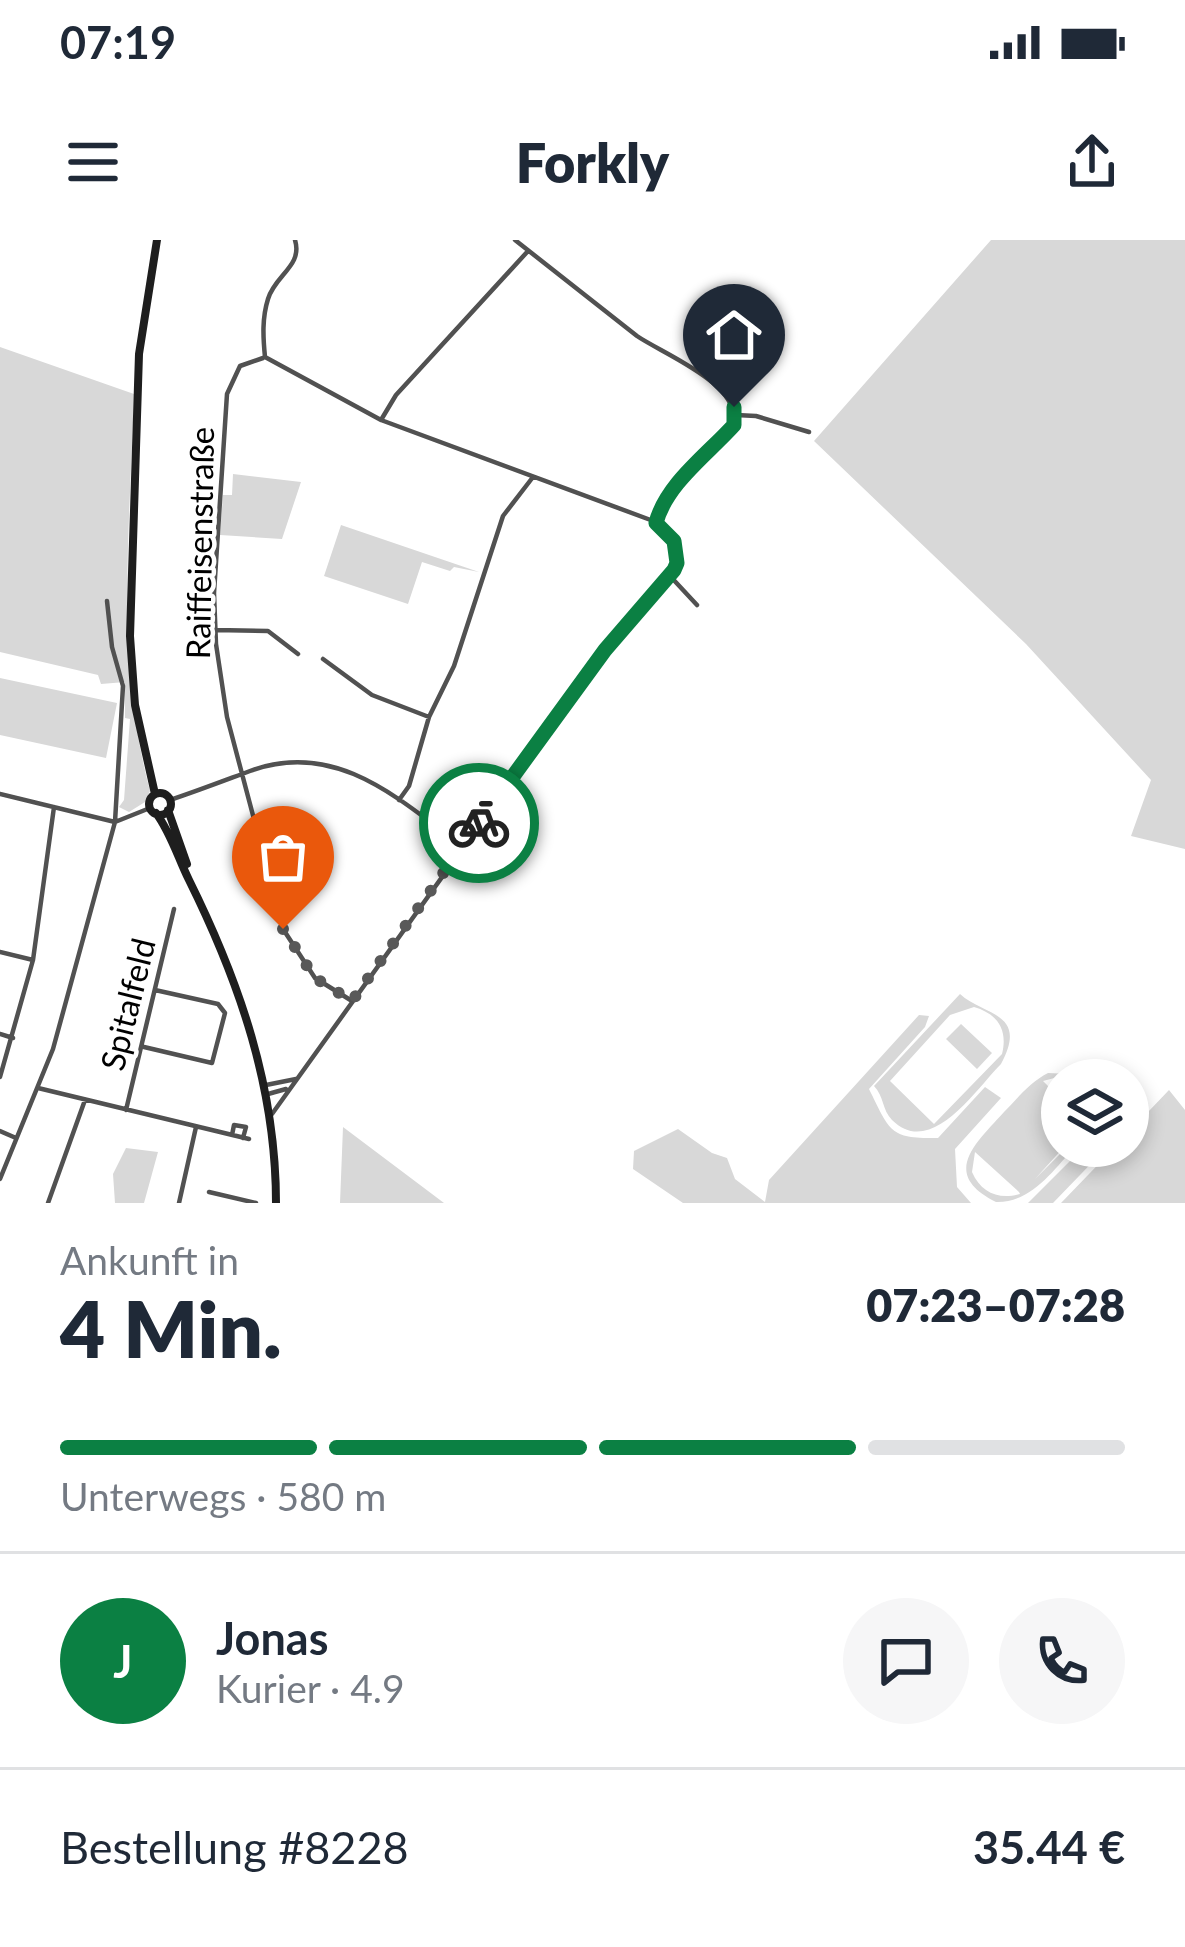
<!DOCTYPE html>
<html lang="de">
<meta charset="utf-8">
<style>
:root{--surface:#fff;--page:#f6f6f7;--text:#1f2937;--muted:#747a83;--line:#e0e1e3;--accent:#0b8043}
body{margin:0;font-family:Lato,sans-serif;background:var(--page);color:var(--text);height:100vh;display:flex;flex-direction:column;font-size:45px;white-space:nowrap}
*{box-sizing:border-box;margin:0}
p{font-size:39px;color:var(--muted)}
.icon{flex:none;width:66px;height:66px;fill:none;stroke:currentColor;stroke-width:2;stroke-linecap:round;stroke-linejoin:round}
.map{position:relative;height:963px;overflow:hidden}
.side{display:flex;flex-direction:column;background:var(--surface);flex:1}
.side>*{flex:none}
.tools{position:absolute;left:1041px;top:819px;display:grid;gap:24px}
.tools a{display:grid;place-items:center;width:108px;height:108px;border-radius:50%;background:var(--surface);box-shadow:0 6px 18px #0003;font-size:60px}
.pin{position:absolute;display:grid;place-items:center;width:102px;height:102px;color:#fff;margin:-123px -51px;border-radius:50% 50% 50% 0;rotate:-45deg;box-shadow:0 0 12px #0007}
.pin .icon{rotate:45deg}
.courier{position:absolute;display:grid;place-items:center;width:120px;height:120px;margin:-60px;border:9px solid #0b8043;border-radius:50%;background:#fff;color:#222;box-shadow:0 3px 15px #0007}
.headline em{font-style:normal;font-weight:800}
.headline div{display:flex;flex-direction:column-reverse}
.headline{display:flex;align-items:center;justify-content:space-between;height:204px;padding:0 60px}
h1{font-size:78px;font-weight:800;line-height:90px}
.bar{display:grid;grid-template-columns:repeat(4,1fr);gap:18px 12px;align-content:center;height:144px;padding:0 60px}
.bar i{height:15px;border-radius:9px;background:var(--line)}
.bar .selected{background:var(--accent)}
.bar p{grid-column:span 4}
.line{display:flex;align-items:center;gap:30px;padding:0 60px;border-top:3px solid var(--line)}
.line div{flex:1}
.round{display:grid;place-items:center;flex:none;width:126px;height:126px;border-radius:63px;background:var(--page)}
.status{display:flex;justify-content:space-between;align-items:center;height:84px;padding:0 60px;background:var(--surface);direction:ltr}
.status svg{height:33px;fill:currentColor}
header{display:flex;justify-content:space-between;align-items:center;height:156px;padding:0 60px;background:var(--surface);font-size:54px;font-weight:800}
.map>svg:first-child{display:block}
.green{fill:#d8d8d8;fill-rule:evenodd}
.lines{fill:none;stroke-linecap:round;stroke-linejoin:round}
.street{stroke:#515151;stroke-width:4.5}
.secondary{stroke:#1e1e1e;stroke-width:8}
.done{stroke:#595959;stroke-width:12;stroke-dasharray:0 21.6}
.route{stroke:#0b8043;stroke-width:15}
.labels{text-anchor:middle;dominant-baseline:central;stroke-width:9;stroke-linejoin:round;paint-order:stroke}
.street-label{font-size:33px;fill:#000;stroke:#fff}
</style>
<div class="status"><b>07:19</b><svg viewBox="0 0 49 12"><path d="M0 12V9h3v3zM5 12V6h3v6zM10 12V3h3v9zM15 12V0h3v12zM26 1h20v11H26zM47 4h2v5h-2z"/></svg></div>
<header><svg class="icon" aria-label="menu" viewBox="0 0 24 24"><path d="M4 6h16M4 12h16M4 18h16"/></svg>Forkly<svg class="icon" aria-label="share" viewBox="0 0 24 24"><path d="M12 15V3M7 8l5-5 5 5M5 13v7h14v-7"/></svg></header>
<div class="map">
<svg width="1185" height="963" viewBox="0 0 1185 963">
<rect width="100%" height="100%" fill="#fff"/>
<!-- green -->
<path class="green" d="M 991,0 L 1185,0 L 1185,609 L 1131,596 L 1151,540 L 1026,404 L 814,201 Z
M 0,107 L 134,154 C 130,288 115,420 150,551 L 145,562 L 129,572 L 119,567 L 124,560 L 130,479 L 125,478 L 125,442 L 101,444 L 98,435 L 0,412 Z
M 233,234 L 301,242 L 282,299 L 220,295 L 223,255 L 232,255 Z
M 341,285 L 479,332 L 454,327 L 450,331 L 422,322 L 408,364 L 324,336 Z
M 0,438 L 117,463 L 106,518 L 0,495 Z
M 960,754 C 984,776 1029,772 1001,824 C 976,849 931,919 892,880 C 882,870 884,856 874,846 ZM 974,767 C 998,774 1008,790 1002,814 L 934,884 L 890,841 L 950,775 Z
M 919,775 L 929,776 L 925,787 L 869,849 C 890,891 889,899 938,898 L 985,847 L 1001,858 L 955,909 L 957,947 L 971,963 L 683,963 L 633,929 L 634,911 L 678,889 L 712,913 L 727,918 L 735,939 L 765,962 L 769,940 Z
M 961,784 L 992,813 L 977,829 L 946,799 Z
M 1048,833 L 1070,834 L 1082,840 L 1058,837 L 1043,841 L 1062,860 L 1065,906 L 1035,939 L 1068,906 L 1076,906 C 1053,930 1032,963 996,962 C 940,934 975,904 1004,872 C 1018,858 1030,842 1048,833 ZM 975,912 L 1019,952 L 1020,954 C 999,960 981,953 972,932 Z
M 1169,850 L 1185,870 L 1185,963 L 1061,963 L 1116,906 L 1128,906 L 1128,893 Z
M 343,887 L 444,963 L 340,963 Z
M 1085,906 L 1108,906 L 1053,963 L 1028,963 Z
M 126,908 L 158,912 L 144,963 L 115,963 L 113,934 Z"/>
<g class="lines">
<!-- street -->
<path class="street" d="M 515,0 L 637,96 C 663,114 744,145 733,185 L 688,232 L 656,282
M 265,117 L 381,180 L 656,282 C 674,298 684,314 670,336 L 605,410 L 272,874
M 265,117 C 263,97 262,78 268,59 C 275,35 303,26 295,0
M 263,118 L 240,126 L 227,154 L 214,353 L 216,404 L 227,477 L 283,689 L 315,738 L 352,761
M 736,175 L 756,176 L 809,192
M 381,180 L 396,155 L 528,11
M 670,336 L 697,365
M 215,390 L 268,391 L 298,414
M 323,419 L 372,455 L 429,477
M 0,554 L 115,582
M 170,560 C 197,551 223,541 250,531 C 335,499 399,559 462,606
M 399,560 L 409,546 L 429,477 L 454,426 L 503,276 L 533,237
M 115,582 L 150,568
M 0,712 L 33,720
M 0,794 L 13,798
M 144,807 L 212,823 L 225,773 L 218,764 L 155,750
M 0,837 L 33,720 L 54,567
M 266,845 L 296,839
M 38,848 L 249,899
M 268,854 L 286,849
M 126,870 L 174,669
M 0,891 L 16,898
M 232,895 L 234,885 L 246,887 L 243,898
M 0,939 L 53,809 L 115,582 L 123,446 L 112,407 L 107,361
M 209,952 L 256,963
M 48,963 L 85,860
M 179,963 L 196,887"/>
<!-- secondary -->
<path class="secondary" d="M149 564a11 11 0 1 1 22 0a11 11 0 1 1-22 0Z
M 155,554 L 135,465 L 130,396 L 139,114 L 157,0
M 168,570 L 187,624
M 156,573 C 171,593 178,618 189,640 C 240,743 276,848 276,963"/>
</g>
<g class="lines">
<!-- done -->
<path class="done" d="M 283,689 L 315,738 L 352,761 L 479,583"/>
<!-- route -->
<path class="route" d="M 479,583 L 605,410 L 674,330 L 677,323 L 674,301 L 656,283 C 666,244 708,214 734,185 L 734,167"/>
</g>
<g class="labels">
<!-- street labels -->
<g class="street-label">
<text transform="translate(199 303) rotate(-89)">Raiffeisenstraße</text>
<text transform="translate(127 764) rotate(-76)">Spitalfeld</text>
</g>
</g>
</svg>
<div class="tools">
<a><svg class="icon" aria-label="layers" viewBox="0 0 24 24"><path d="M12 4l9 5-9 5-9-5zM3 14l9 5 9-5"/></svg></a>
</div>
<div class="pin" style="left:283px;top:689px;background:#ea580c"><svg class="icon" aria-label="bag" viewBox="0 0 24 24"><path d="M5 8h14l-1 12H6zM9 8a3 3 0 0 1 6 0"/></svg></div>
<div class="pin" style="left:734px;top:167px;background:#1f2937"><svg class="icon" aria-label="home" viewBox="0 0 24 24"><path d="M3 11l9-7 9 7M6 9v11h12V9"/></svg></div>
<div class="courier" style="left:479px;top:583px"><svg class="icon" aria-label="bike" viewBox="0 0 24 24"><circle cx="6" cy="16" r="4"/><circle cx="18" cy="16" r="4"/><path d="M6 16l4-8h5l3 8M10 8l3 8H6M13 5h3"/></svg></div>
</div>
<section class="side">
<div class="headline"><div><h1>4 Min.</h1><p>Ankunft in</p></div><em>07:23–07:28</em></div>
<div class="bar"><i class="selected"></i><i class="selected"></i><i class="selected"></i><i></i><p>Unterwegs · 580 m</p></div>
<div class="line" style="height:216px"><b class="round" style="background:var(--accent);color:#fff">J</b><div><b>Jonas</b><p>Kurier · 4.9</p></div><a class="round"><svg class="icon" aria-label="chat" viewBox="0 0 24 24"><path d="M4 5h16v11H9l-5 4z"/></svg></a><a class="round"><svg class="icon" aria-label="phone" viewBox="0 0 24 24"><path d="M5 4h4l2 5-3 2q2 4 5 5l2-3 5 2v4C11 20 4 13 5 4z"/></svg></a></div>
<div class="line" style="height:156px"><div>Bestellung #8228</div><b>35.44 €</b></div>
</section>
